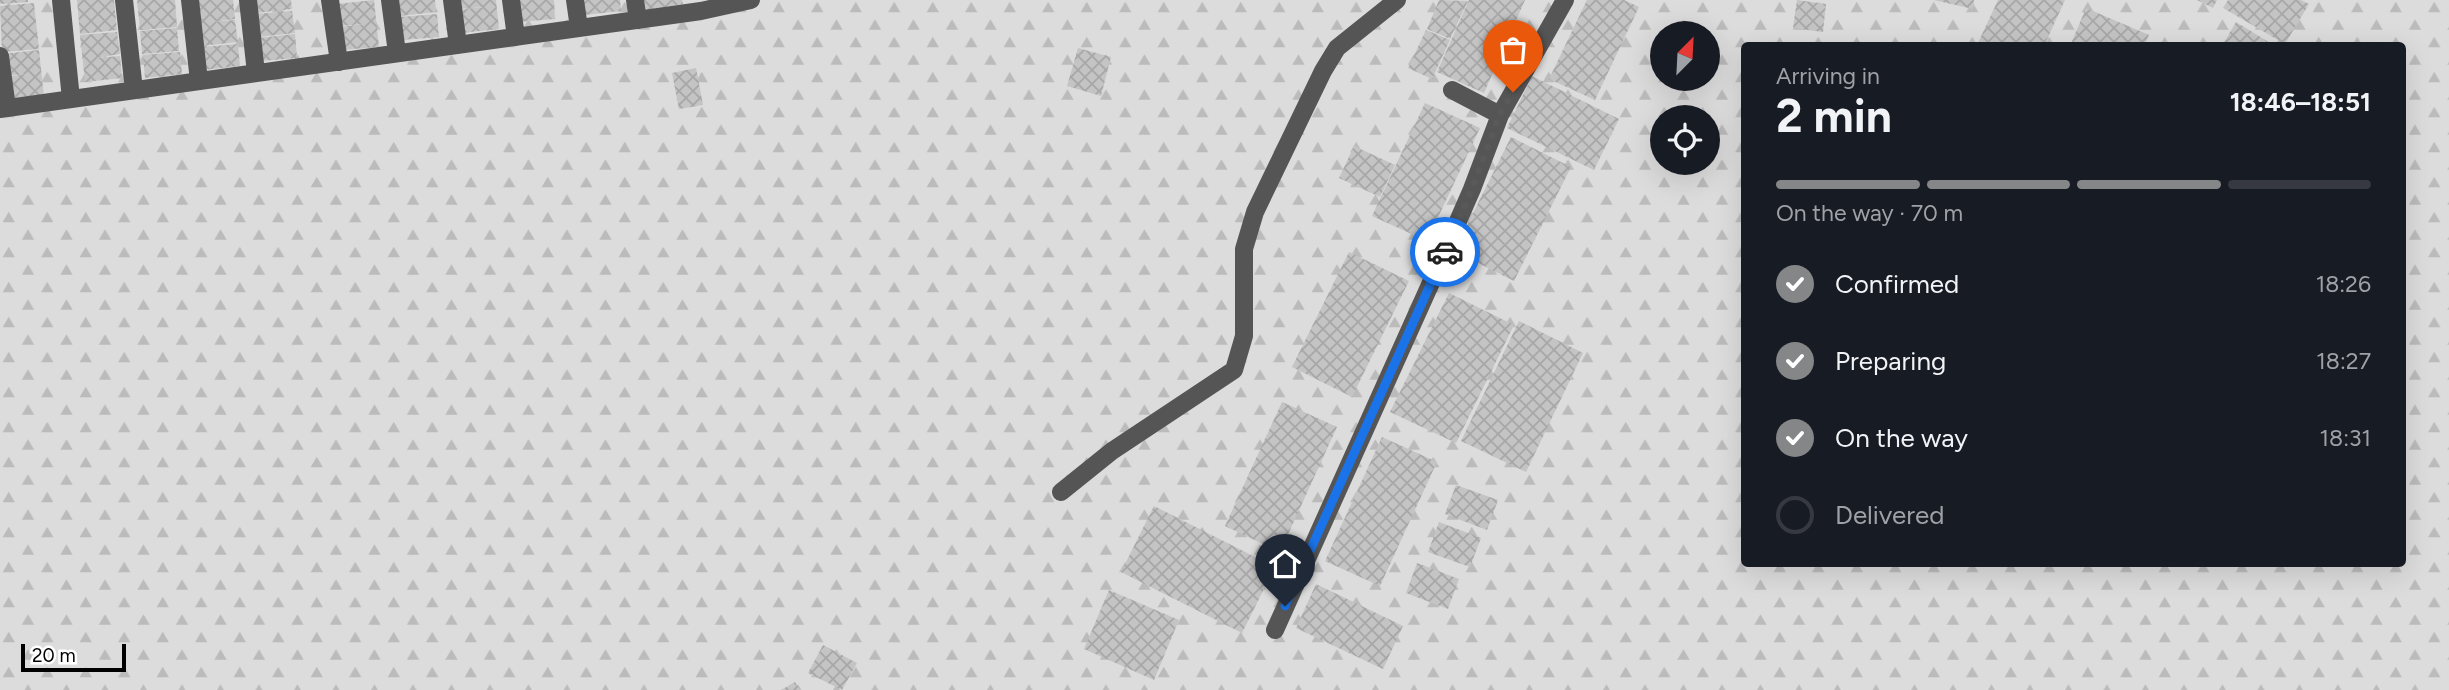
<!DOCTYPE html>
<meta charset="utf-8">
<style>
:root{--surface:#171b24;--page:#242831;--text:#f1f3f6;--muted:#9ea1a6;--line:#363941;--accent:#858687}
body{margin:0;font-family:Figtree,sans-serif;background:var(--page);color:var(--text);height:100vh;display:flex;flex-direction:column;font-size:26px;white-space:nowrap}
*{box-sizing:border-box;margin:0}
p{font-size:23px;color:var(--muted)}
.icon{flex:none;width:38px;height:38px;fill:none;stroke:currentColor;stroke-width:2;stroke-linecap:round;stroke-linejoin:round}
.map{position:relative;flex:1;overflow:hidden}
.panel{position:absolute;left:1741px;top:42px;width:665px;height:525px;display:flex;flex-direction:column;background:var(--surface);border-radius:7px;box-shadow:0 7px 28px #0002}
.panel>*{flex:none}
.needle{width:46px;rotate:24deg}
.tools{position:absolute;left:1650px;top:21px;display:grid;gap:14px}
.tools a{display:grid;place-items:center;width:70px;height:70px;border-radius:50%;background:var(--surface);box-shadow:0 7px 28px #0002;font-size:35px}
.scale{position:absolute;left:21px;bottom:18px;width:105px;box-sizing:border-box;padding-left:7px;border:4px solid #000;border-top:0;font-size:19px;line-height:24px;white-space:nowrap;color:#000;-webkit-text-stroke:5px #fff;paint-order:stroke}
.pin{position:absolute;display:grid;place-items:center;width:60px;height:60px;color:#fff;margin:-72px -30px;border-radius:50% 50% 50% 0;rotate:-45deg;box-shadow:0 0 7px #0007}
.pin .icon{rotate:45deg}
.courier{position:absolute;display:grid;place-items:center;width:70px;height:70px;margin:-35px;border:5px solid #1a73e8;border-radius:50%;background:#fff;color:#222;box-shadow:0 2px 9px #0007}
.summary em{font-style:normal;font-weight:700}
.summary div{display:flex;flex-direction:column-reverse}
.summary{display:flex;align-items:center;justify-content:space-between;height:119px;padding:0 35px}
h1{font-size:46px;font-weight:700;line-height:52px}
.bar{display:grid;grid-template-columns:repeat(4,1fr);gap:10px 7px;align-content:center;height:84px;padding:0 35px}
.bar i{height:9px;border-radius:5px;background:var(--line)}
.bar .active{background:var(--accent)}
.bar p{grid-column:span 4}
ol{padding:0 35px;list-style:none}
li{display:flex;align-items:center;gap:21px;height:77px}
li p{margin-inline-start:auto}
li .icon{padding:7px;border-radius:50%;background:var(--accent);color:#fff;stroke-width:4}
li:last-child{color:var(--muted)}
li i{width:38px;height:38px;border:4px solid var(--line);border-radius:50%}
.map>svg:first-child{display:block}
.forest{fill:url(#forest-firs);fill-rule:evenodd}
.building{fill:url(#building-cross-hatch)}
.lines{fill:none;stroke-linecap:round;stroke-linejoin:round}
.minor{stroke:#555;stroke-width:18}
.done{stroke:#595959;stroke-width:7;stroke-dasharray:0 12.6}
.route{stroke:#1a73e8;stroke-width:9}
</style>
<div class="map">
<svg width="2449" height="690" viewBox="0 0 2449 690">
<defs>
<pattern id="forest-firs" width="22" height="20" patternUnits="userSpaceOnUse" patternTransform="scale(1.75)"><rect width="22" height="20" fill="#dcdcdc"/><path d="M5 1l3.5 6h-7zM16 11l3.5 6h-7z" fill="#bbb"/></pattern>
<pattern id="building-cross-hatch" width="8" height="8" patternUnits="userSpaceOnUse" patternTransform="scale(1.75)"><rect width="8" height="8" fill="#c4c4c4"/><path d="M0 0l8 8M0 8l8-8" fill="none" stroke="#a7a7a7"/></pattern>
</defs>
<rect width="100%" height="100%" fill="#fff"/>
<!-- forest -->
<path class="forest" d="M 0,0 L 2449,0 L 2449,690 L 0,690 ZM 1662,33 L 1708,33 L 1708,79 L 1662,79 ZM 1745,46 L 2403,46 L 2403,564 L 1745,564 ZM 1662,117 L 1708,117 L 1708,163 L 1662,163 Z"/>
<!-- building -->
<path class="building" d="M 0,0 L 28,0 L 28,2 L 0,4 Z
M 77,0 L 114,0 L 117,30 L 80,34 Z
M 137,0 L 175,0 L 177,27 L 140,30 Z
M 196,0 L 233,0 L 235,19 L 211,22 L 235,20 L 238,42 L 201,46 Z
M 254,0 L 291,0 L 292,9 L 255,13 Z
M 374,0 L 379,47 L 342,50 L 340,27 L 364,24 L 340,26 L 337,4 Z
M 398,0 L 435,0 L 436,12 L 400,16 Z
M 459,0 L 496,0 L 499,29 L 462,33 L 460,10 L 484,7 L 459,9 Z
M 516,0 L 554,0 L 555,19 L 518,22 Z
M 582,0 L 620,0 L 621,11 L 584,15 Z
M 644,0 L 682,0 L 683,4 L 646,10 Z
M 1439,0 L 1468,1 L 1450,39 L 1427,29 Z
M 1469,0 L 1525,0 L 1484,93 L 1437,72 Z
M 1587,0 L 1624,0 L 1639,7 L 1595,100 L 1549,79 Z
M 1797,0 L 1826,4 L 1823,32 L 1793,28 Z
M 1934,0 L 1974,0 L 1973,9 Z
M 1998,0 L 2065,0 L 2044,46 L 1984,46 L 1978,43 Z
M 2197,0 L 2217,0 L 2213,8 Z
M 2228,0 L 2301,0 L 2309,4 L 2285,44 L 2223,8 Z
M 34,3 L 39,49 L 2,52 L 0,6 Z
M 2086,8 L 2149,35 L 2144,46 L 2070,46 Z
M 292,11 L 295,33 L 258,37 L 255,14 Z
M 437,14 L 439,37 L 402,40 L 400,17 Z
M 2236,22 L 2275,46 L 2222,46 Z
M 177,28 L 179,51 L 142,54 L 140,31 Z
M 1426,30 L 1450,40 L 1432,79 L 1408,68 Z
M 117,32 L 120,54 L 95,58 L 120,56 L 122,78 L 85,82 L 80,35 Z
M 295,34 L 297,58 L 261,61 L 258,38 Z
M 238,44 L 240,66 L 203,70 L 201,47 Z
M 1078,48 L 1111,57 L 1101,96 L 1067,86 Z
M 39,50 L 44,97 L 6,100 L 4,77 L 29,74 L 4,76 L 2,54 Z
M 180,52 L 182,74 L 145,78 L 143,55 Z
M 696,68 L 703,105 L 679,109 L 672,73 Z
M 1532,76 L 1619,119 L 1594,170 L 1507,128 Z
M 1425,103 L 1480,128 L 1427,241 L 1372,216 Z
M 1511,137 L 1571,167 L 1514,281 L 1454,251 Z
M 1354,146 L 1395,165 L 1380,197 L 1339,178 Z
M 1349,252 L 1409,281 L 1352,397 L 1292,367 Z
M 1449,293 L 1514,325 L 1456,443 L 1390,412 Z
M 1519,321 L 1583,353 L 1526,472 L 1461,441 Z
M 1282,402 L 1337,427 L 1280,552 L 1225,526 Z
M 1382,437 L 1437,462 L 1380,586 L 1325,561 Z
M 1456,485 L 1498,500 L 1487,530 L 1445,514 Z
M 1154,506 L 1275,567 L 1242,633 L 1121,572 Z
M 1439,522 L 1481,538 L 1470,567 L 1428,552 Z
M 1417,563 L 1459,579 L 1448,609 L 1406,593 Z
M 1316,584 L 1403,626 L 1383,669 L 1296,628 Z
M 1109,590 L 1179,620 L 1154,680 L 1084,649 Z
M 823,645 L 857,663 L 842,690 L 808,673 Z
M 795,682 L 800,690 L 781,690 Z"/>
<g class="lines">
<!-- minor -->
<path class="minor" d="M 61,0 L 71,99
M 124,0 L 134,90
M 190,0 L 199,81
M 248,0 L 256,73
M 330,0 L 339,62
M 390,0 L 397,53
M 452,0 L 458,45
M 511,0 L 516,37
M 575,0 L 579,28
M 635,0 L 638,20
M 0,56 L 7,108
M 1452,90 L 1500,115
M 0,109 L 701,11 L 751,0
M 1061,492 L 1112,451 L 1234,370 L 1244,336 L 1244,249 L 1255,212 L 1323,71 L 1337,48 L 1397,0
M 1275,630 L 1438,267 L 1472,189 L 1500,115 L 1565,0"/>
</g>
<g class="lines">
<!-- done -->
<path class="done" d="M 1445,252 L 1472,189 L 1500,114 L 1513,92"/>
<!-- route -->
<path class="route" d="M 1285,606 L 1445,252"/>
</g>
</svg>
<div class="tools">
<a><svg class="needle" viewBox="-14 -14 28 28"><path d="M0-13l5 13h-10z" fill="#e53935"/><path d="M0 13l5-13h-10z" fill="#9ea1a6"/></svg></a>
<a><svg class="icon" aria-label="locate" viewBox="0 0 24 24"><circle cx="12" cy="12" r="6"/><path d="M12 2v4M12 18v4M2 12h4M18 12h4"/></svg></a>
</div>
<div class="scale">20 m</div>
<div class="pin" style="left:1513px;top:92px;background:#ea580c"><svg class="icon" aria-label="bag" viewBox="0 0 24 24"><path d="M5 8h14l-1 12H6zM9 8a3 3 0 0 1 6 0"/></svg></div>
<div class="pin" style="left:1285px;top:606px;background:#1f2937"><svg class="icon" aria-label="home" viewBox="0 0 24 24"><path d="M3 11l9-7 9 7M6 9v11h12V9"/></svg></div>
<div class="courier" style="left:1445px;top:252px"><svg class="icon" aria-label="car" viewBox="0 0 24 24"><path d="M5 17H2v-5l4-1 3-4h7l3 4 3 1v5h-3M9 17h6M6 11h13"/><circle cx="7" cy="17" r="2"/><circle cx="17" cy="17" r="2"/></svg></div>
<section class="panel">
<div class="summary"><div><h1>2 min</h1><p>Arriving in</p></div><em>18:46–18:51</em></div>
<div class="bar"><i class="active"></i><i class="active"></i><i class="active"></i><i></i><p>On the way · 70 m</p></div>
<ol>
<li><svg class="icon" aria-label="check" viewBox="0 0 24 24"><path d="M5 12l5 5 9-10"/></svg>Confirmed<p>18:26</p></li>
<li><svg class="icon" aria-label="check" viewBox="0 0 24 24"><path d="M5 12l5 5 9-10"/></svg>Preparing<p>18:27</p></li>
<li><svg class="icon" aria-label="check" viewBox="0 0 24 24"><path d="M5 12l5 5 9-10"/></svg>On the way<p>18:31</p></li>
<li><i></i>Delivered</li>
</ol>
</section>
</div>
